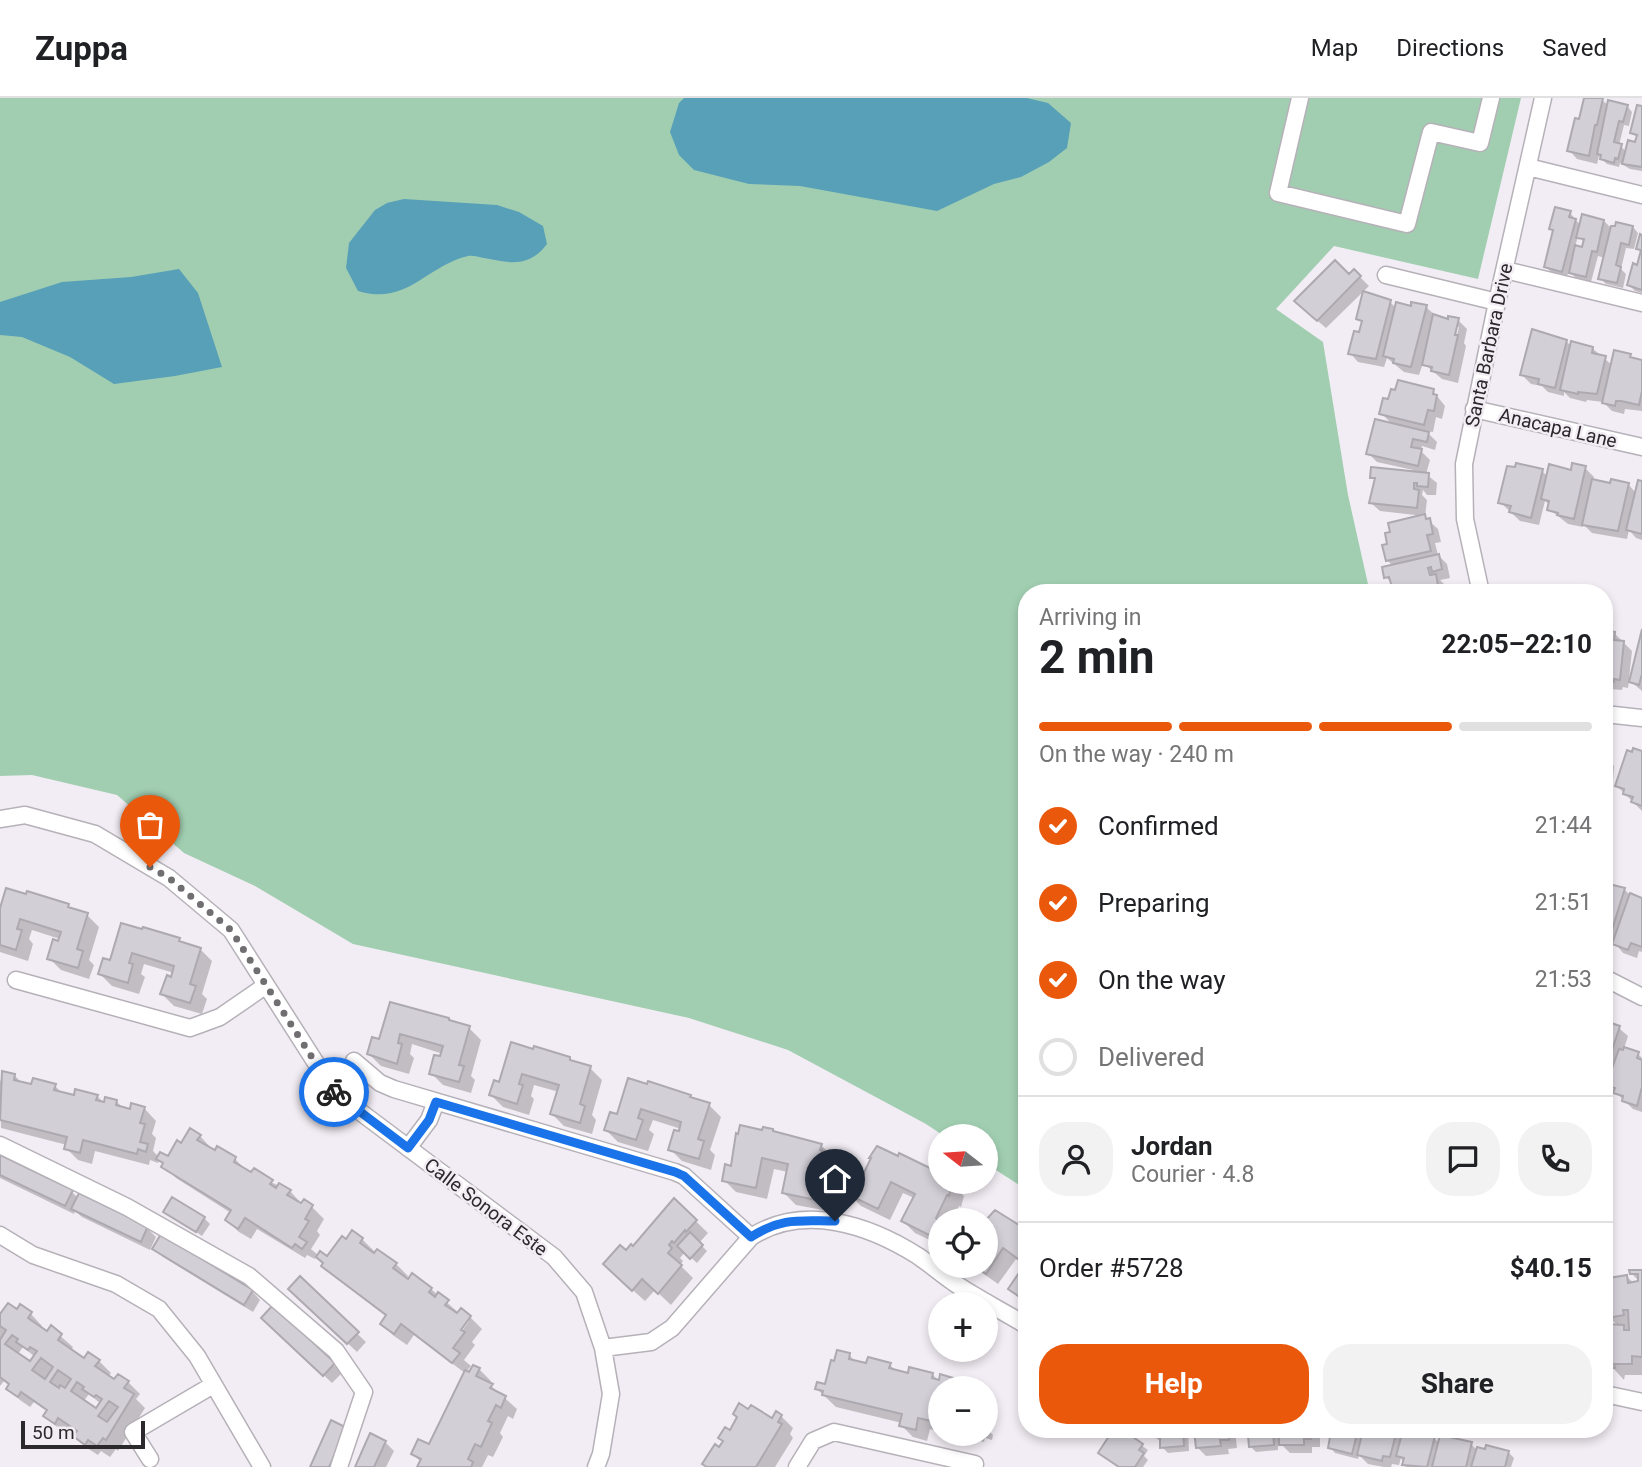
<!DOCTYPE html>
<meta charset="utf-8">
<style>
:root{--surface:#fff;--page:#f2f2f2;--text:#202124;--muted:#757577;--line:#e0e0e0;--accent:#ea580c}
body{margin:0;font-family:Roboto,sans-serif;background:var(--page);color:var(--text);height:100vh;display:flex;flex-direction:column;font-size:26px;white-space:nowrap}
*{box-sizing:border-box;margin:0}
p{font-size:23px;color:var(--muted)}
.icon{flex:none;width:38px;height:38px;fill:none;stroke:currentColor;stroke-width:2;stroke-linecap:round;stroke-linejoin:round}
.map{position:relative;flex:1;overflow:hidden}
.drawer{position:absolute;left:1018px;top:486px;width:595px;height:854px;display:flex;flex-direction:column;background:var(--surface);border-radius:28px;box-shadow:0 4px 10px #0003}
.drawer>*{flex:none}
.needle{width:46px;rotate:287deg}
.controls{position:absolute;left:928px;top:1026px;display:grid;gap:14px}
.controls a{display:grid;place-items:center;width:70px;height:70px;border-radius:50%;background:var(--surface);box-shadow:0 4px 10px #0003;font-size:35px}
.scale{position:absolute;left:21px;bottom:18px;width:124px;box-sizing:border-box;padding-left:7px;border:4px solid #2b292c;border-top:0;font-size:19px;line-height:24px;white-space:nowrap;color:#2b292c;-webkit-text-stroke:5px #f2edf4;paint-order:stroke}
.pin{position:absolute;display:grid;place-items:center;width:60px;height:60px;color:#fff;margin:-72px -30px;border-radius:50% 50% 50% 0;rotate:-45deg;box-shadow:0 0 7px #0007}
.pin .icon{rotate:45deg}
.courier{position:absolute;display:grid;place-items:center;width:70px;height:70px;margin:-35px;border:5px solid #1a73e8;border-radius:50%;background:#fff;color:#222;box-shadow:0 2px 9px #0007}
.head em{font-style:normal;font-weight:700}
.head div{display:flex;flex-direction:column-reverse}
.head{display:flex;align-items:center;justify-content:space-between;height:119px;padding:0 21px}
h1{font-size:46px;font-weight:700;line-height:52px}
.bar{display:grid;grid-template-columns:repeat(4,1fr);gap:10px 7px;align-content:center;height:84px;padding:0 21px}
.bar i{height:9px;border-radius:5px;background:var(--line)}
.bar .selected{background:var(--accent)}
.bar p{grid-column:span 4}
.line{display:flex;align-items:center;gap:18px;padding:0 21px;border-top:2px solid var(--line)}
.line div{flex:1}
.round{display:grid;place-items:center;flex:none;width:74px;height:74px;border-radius:28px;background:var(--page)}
ol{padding:0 21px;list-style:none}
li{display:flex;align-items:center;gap:21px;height:77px}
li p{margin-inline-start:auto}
li .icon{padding:7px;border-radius:50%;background:var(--accent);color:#fff;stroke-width:4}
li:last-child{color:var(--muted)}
li i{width:38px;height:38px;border:4px solid var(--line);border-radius:50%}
.action{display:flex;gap:14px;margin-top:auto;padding:14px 21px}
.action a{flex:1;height:80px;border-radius:28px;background:var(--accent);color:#fff;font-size:28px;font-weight:700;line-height:80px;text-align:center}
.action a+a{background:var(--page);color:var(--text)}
header{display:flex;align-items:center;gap:42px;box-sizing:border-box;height:98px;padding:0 35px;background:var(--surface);border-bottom:2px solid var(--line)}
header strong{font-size:33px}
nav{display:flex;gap:38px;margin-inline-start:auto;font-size:24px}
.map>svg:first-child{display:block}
.green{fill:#a1ceb1}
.water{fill:#58a0b8}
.shadow{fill:#0003;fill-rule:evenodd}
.building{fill:#d3cfd7;stroke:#ada9b0;stroke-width:2;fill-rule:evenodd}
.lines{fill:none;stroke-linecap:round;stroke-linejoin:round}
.minor-casing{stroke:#b6b1b8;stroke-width:19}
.minor{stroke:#fff;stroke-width:16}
.done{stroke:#716e72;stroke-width:7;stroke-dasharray:0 12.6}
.route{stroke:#1a73e8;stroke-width:9}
.labels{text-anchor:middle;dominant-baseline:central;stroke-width:5;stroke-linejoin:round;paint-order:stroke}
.street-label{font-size:19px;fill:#2b292c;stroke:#f2edf4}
</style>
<header>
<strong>Zuppa</strong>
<nav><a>Map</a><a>Directions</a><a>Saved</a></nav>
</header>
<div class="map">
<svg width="1642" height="1369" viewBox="0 0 1642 1369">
<rect width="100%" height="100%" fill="#f2edf4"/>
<!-- green -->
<path class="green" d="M 0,0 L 1521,0 L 1478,181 L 1334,148 L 1276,211 L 1323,244 L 1348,397 L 1370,495 L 1027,495 L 1027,1092 L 985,1065 L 985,1038 L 944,1038 L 926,1026 L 788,952 L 689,920 L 353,846 L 255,788 L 184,755 L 117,697 L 32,677 L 0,678 Z"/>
<!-- water -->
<path class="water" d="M 684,0 L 1027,0 L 1048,5 L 1071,25 L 1067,50 L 1049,64 L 1021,79 L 994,86 L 937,113 L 800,88 L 749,86 L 694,72 L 679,57 L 670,34 L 679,5 Z
M 404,101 L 497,107 L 519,114 L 543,128 L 547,146 C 529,170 510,165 484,160 C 478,159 473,157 468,158 C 426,168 407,208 358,193 L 346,170 L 349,145 L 375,112 L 387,105 Z
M 179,171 L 198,195 L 222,269 L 175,278 L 114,286 L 70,259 L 22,239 L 0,237 L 0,204 L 62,184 L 131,179 Z"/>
<!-- shadow -->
<path class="shadow" d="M 1585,0 L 1602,2 L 1609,8 L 1627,8 L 1632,14 L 1629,28 L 1624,27 L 1619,47 L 1627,54 L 1636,46 L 1638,40 L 1632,34 L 1642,10 L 1642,73 L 1630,71 L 1620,65 L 1619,69 L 1607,66 L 1599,58 L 1597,66 L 1577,61 L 1569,52 Z
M 1570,115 L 1581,128 L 1604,123 L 1612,131 L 1633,129 L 1638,135 L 1634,151 L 1626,150 L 1621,171 L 1626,176 L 1623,190 L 1606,186 L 1600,180 L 1605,160 L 1598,158 L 1591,184 L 1576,180 L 1569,173 L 1567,178 L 1551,174 L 1546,169 L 1554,134 L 1551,131 ZM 1578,138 L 1585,145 L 1583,151 L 1575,149 Z
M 1642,138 L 1642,195 L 1635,193 L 1629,187 L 1638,169 L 1642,155 L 1638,151 Z
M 1354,173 L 1369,188 L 1326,230 L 1305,212 Z
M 1390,204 L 1396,210 L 1426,209 L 1435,217 L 1449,223 L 1458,222 L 1467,231 L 1464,245 L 1466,248 L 1458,285 L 1442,281 L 1423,265 L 1419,277 L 1404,274 L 1387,260 L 1384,269 L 1358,264 L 1350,255 L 1360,237 L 1363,226 L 1358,220 ZM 1455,229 L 1459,229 L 1455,245 L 1452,245 Z
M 1566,243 L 1572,249 L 1592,250 L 1612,267 L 1642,264 L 1642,313 L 1625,311 L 1624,316 L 1612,313 L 1603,304 L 1587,302 L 1586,304 L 1570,300 L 1564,294 L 1564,298 L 1548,294 L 1542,288 L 1531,286 L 1522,277 Z
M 1433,293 L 1445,308 L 1442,321 L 1436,319 L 1433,334 L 1426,333 L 1437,344 L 1435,352 L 1422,348 L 1421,353 L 1430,362 L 1426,376 L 1437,385 L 1436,397 L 1427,397 L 1423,392 L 1422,397 L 1427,402 L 1425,419 L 1438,431 L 1441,444 L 1435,445 L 1438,457 L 1447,466 L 1450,480 L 1440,482 L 1444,486 L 1446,495 L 1391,495 L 1393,486 L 1386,479 L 1393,468 L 1387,462 L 1424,418 L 1380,413 L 1371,405 L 1376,383 L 1372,379 L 1412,375 L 1413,372 L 1377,364 L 1368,355 L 1393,327 L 1381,315 Z
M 1585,370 L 1594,379 L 1593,383 L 1611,388 L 1628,386 L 1636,395 L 1642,385 L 1642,442 L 1636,440 L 1629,432 L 1627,441 L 1592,435 L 1583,426 L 1583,429 L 1568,426 L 1549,411 L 1550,407 L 1545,403 L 1539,427 L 1520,423 L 1500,404 L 1542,373 L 1548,379 Z
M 1605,534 L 1614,535 L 1632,553 L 1629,581 L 1631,581 L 1642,539 L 1642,593 L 1629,582 L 1628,590 L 1623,589 L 1622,592 L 1610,591 L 1605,586 Z
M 1642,655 L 1642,713 L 1617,688 Z
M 1605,659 L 1614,668 L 1612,697 L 1605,696 Z
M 1605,785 L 1625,792 L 1631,798 L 1642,801 L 1642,854 L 1639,853 L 1637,860 L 1623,855 L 1614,844 L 1605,841 Z
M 68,808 L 73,813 L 87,817 L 99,829 L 89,862 L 94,867 L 89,881 L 61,872 L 49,860 L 60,841 L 32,832 L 29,841 L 33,846 L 28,863 L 0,854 L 0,816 Z
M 123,827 L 179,841 L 184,846 L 200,851 L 212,863 L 202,896 L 207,901 L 202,916 L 174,908 L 162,896 L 174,875 L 144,866 L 141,876 L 145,879 L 139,896 L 112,888 L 100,876 L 111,864 Z
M 391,906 L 449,921 L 469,930 L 481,942 L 471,978 L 475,982 L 471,995 L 443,987 L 431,975 L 443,956 L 412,946 L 410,956 L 414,960 L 409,976 L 381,968 L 369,956 L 380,943 Z
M 1605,918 L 1628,938 L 1624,951 L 1638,956 L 1642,960 L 1642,1014 L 1633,1011 L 1608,987 L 1616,964 L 1606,961 L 1605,966 Z
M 512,947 L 569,961 L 574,965 L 590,970 L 602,982 L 592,1017 L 596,1022 L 592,1036 L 564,1028 L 552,1016 L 559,994 L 534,987 L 531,998 L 534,1001 L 529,1017 L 503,1009 L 491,997 L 500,986 Z
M 3,975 L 15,978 L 23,986 L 55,988 L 63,996 L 75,999 L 97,998 L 105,1006 L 116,1003 L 124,1011 L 131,1013 L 144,1010 L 156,1023 L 152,1036 L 156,1040 L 153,1053 L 159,1059 L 168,1061 L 182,1047 L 200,1038 L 211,1050 L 210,1052 L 235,1061 L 247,1073 L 290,1093 L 302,1106 L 312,1109 L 324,1121 L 317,1133 L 320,1137 L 311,1151 L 319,1158 L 328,1161 L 346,1143 L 362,1141 L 376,1155 L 396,1166 L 408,1178 L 406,1181 L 431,1191 L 459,1215 L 462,1213 L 470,1219 L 482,1231 L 472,1244 L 475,1247 L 464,1262 L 471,1268 L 466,1274 L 470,1277 L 479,1271 L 491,1283 L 489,1286 L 517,1311 L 513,1321 L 508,1318 L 500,1335 L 503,1339 L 493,1359 L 488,1357 L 482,1369 L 419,1369 L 421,1364 L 413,1356 L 429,1349 L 465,1275 L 414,1237 L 407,1247 L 394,1238 L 382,1226 L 387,1219 L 335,1179 L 317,1158 L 315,1161 L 307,1157 L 305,1160 L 257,1131 L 251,1141 L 239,1134 L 227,1122 L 231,1115 L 176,1080 L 159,1062 L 158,1065 L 150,1062 L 149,1067 L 95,1053 L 92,1066 L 78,1062 L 66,1050 L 67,1047 L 1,1030 L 0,984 ZM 465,1223 L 469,1223 L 457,1240 Z
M 630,982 L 690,998 L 694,1002 L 709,1007 L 721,1019 L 710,1052 L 715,1057 L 711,1072 L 682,1063 L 670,1051 L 681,1031 L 653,1022 L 649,1032 L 654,1036 L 648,1053 L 618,1044 L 606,1032 L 618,1019 Z
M 1605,1018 L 1611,1021 L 1608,1033 L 1605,1032 Z
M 741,1029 L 821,1047 L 833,1059 L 834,1066 L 826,1094 L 831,1099 L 828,1113 L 796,1107 L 784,1095 L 788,1074 L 774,1071 L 767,1101 L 736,1094 L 724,1082 L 733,1070 Z
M 0,1059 L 72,1094 L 78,1100 L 79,1097 L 147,1130 L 156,1139 L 150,1152 L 82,1119 L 75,1113 L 74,1116 L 0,1080 Z
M 933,1073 L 940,1080 L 940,1083 L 951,1086 L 964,1098 L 961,1109 L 959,1108 L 952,1122 L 940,1122 L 940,1147 L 915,1135 L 903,1123 L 914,1100 L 903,1095 L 890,1122 L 861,1108 L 849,1096 L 861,1086 Z
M 674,1102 L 708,1135 L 699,1145 L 707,1153 L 697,1165 L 685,1154 L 680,1160 L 683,1163 L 680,1167 L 693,1180 L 671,1207 L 655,1192 L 645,1203 L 617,1178 L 626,1154 L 633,1151 Z
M 165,1113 L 204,1120 L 210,1126 L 202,1138 Z
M 995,1114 L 1027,1135 L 1027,1206 L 1010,1191 L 1026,1168 L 1016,1161 L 998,1186 L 971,1167 L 985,1167 Z
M 154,1150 L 252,1193 L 260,1202 L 253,1214 L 163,1159 Z
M 1631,1175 L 1642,1175 L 1642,1277 L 1625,1277 L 1624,1282 L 1612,1269 L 1619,1229 L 1609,1219 L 1608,1177 L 1612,1181 L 1627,1179 L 1634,1185 L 1640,1184 Z
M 300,1181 L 366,1244 L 357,1254 L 290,1191 Z
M 273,1209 L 342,1275 L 332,1285 L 263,1220 Z
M 17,1214 L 31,1216 L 42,1228 L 40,1231 L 47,1236 L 51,1230 L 73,1249 L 71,1253 L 85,1262 L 99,1263 L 111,1275 L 108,1279 L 115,1284 L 128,1284 L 140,1296 L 136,1301 L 145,1310 L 118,1353 L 116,1351 L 110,1359 L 101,1353 L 98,1357 L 87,1350 L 75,1338 L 77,1335 L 71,1331 L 67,1336 L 57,1329 L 45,1317 L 48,1314 L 34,1304 L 30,1309 L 20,1302 L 8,1290 L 10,1288 L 4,1283 L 0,1288 L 0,1219 ZM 23,1249 L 35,1259 L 31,1265 L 18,1256 ZM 89,1296 L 101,1306 L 97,1313 L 83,1304 Z
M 849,1257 L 856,1264 L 868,1267 L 890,1267 L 897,1274 L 909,1277 L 932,1276 L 940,1284 L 952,1281 L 959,1289 L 940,1290 L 940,1334 L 930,1331 L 927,1343 L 913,1339 L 901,1327 L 902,1325 L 836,1309 L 817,1291 L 826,1288 Z
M 985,1294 L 991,1299 L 989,1308 L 992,1311 L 987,1331 L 993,1337 L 992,1342 L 985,1340 L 984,1344 L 947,1335 L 985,1335 Z
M 781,1318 L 793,1330 L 790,1336 L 793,1340 L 775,1369 L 707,1369 L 730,1334 L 773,1323 Z
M 1115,1332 L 1120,1332 L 1148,1352 L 1144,1358 L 1148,1362 L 1143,1369 L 1119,1369 L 1100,1355 Z
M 1154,1332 L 1188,1332 L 1189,1353 L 1168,1355 L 1162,1349 L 1162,1344 L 1154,1339 Z
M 1196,1332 L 1235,1332 L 1237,1350 L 1228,1351 L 1229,1356 L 1206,1358 L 1197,1349 Z
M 1241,1332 L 1277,1332 L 1278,1337 L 1281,1336 L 1281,1332 L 1320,1332 L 1320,1349 L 1312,1349 L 1312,1355 L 1290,1355 L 1278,1343 L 1278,1352 L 1256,1354 L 1250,1348 L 1250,1342 L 1241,1337 Z
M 1326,1332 L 1401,1332 L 1404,1335 L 1434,1340 L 1440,1346 L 1471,1346 L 1477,1352 L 1508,1354 L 1514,1360 L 1511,1369 L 1406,1369 L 1401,1360 L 1399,1367 L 1392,1366 L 1391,1369 L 1384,1369 L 1368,1366 L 1359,1357 L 1358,1361 L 1335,1355 L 1330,1349 L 1331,1343 L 1325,1336 Z
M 385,1344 L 394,1353 L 386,1369 L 357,1369 Z"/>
<!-- building -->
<path class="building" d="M 1584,0 L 1603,0 L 1597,27 L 1595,27 L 1589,58 L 1567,53 L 1575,20 L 1579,21 Z
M 1608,2 L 1628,7 L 1623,24 L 1619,23 L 1614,44 L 1622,46 L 1618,61 L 1615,60 L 1614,65 L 1600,61 L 1601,57 L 1597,56 Z
M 1637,7 L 1642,8 L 1642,69 L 1622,66 L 1628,42 L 1635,44 L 1637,37 L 1630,35 Z
M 1555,109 L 1571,113 L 1569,119 L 1576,121 L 1562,174 L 1544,169 L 1553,132 L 1549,131 Z
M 1582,116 L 1604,122 L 1597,154 L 1592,153 L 1586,179 L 1569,175 L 1575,147 L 1582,149 L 1584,141 L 1576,140 Z
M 1616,124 L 1633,128 L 1629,147 L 1621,145 L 1616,167 L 1621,169 L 1617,185 L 1598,181 L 1611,128 L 1615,128 Z
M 1640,136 L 1642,137 L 1642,192 L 1627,187 L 1633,165 L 1637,167 L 1641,152 L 1636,151 Z
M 1335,162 L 1349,176 L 1354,171 L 1361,178 L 1317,223 L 1294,203 Z
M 1363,193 L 1391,202 L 1376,261 L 1348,256 L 1354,233 L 1359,234 L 1362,223 L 1356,221 Z
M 1396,204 L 1411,208 L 1411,204 L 1427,207 L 1411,269 L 1393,265 L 1394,261 L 1383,258 Z
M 1433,216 L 1448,221 L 1448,218 L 1459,220 L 1455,237 L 1458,237 L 1449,277 L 1431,273 L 1432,269 L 1422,267 Z
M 1532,231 L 1567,242 L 1555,290 L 1538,286 L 1539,281 L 1520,277 Z
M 1571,243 L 1593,249 L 1592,255 L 1606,258 L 1597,296 L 1578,294 L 1578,296 L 1560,292 Z
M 1614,252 L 1631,256 L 1630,259 L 1642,262 L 1642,293 L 1639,307 L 1621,303 L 1616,303 L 1615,308 L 1602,305 Z
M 1398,282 L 1434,291 L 1433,296 L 1437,297 L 1434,313 L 1428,312 L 1424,327 L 1379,316 L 1383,300 L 1388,301 L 1391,291 L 1395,292 Z
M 1375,321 L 1429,334 L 1427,344 L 1413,341 L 1411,349 L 1422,351 L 1418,368 L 1366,356 Z
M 1516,365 L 1543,371 L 1531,420 L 1509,414 L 1511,408 L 1498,405 L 1507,368 L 1515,369 Z
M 1572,365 L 1586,368 L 1574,421 L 1557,417 L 1558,415 L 1547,412 L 1549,403 L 1541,401 L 1549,366 L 1571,372 Z
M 1371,369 L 1429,375 L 1428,389 L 1417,388 L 1417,385 L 1414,385 L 1414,391 L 1419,392 L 1417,410 L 1369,405 L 1375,380 L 1370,380 Z
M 1592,381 L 1610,385 L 1611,381 L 1629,385 L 1618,433 L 1582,427 Z
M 1638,382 L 1642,383 L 1642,436 L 1626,432 Z
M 1425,416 L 1426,421 L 1430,420 L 1433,436 L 1427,437 L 1431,453 L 1386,463 L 1382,447 L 1387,446 L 1385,435 L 1390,434 L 1388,425 Z
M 1439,456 L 1442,471 L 1432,474 L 1431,469 L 1428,470 L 1430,477 L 1436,476 L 1439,493 L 1428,495 L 1390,495 L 1388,490 L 1392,489 L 1389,479 L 1384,480 L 1382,469 Z
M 1642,531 L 1642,576 L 1639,587 L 1629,584 Z
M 1605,533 L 1615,534 L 1614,542 L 1624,543 L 1620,582 L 1614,581 L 1614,584 L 1605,583 Z
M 1633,650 L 1642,653 L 1642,708 L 1631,704 L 1633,699 L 1623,696 L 1624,691 L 1615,688 L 1627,652 L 1632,654 Z
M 1605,785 L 1625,790 L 1610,838 L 1605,836 Z
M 6,790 L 26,796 L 27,793 L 69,806 L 68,809 L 88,815 L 77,851 L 83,853 L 78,870 L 47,861 L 53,841 L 58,843 L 61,834 L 20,821 L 17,831 L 22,832 L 16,852 L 0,847 L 0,810 Z
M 1630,795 L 1642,800 L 1642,849 L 1631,845 L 1628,852 L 1612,846 Z
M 121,825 L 142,831 L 143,829 L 180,840 L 179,843 L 201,850 L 190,886 L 196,888 L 190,905 L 160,896 L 167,877 L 171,879 L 174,868 L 132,855 L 129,865 L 133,866 L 128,885 L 98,876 L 103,860 L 110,862 Z
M 390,904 L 449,920 L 449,922 L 470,928 L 459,967 L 464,968 L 459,984 L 429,976 L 434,957 L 440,958 L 443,948 L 400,936 L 398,945 L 402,946 L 397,966 L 367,956 L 372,939 L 379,941 Z
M 1605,923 L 1620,928 L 1610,958 L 1605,956 Z
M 511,944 L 533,951 L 534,948 L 570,959 L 570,962 L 591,968 L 580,1006 L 585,1008 L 580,1025 L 550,1016 L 559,987 L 522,976 L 519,986 L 523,987 L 517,1006 L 489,997 L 494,982 L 499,984 Z
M 1624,949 L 1639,954 L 1637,960 L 1642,962 L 1642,989 L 1637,1008 L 1622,1003 L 1623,998 L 1613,995 L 1615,990 L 1606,987 L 1619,951 L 1623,952 Z
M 2,973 L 15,976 L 14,982 L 31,986 L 33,980 L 56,986 L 54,992 L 74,997 L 75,991 L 98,997 L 96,1002 L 104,1004 L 105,999 L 117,1002 L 116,1007 L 130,1011 L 131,1005 L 145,1009 L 140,1025 L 145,1026 L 140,1044 L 148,1046 L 146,1054 L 138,1051 L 137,1056 L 83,1042 L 80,1055 L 64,1051 L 67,1039 L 0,1022 Z
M 628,980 L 647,986 L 648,983 L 691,997 L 690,999 L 710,1005 L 698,1041 L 704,1043 L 699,1061 L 668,1052 L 674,1032 L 679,1033 L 681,1024 L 641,1011 L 638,1020 L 643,1022 L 636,1042 L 604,1032 L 610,1014 L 617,1016 Z
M 740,1027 L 762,1032 L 763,1029 L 773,1031 L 773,1033 L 822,1046 L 820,1052 L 822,1052 L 814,1084 L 820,1085 L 816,1102 L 782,1095 L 788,1066 L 762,1060 L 756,1090 L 722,1083 L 725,1066 L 731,1068 L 736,1035 L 738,1036 Z
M 190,1030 L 201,1037 L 197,1042 L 215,1052 L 217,1048 L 236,1059 L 234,1064 L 251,1074 L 254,1070 L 273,1082 L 270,1086 L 276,1090 L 279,1085 L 291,1092 L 287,1097 L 301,1105 L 304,1101 L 313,1107 L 305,1121 L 309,1123 L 299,1139 L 307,1144 L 302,1151 L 295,1146 L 292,1150 L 245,1120 L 238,1131 L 225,1122 L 231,1112 L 161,1069 L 163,1065 L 156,1061 L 160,1054 L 168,1058 L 177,1042 L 181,1045 Z
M 877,1048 L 898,1058 L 899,1055 L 934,1072 L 932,1075 L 940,1078 L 940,1083 L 952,1085 L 949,1098 L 947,1097 L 936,1120 L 940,1124 L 933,1139 L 901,1123 L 915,1096 L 891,1084 L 878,1111 L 847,1096 L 854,1080 L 860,1083 L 871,1060 L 869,1060 Z
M 0,1057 L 73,1092 L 65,1108 L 0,1077 Z
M 79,1095 L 148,1128 L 141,1144 L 71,1111 Z
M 172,1099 L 205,1119 L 196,1134 L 163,1114 Z
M 674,1100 L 697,1122 L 686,1134 L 685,1132 L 674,1145 L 672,1143 L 669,1147 L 672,1150 L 668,1155 L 682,1167 L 658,1196 L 642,1181 L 632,1193 L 603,1166 L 620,1147 L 626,1152 L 631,1146 L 633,1148 Z
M 995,1112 L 1027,1132 L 1027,1171 L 1024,1176 L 1027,1178 L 1027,1204 L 1008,1191 L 1025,1166 L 1003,1150 L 986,1176 L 973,1167 L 985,1167 L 985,1123 Z
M 352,1132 L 363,1140 L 360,1145 L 374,1155 L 377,1151 L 397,1165 L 393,1170 L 408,1181 L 412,1175 L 432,1190 L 429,1194 L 435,1199 L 438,1194 L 449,1202 L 445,1207 L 457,1215 L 461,1210 L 471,1218 L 461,1232 L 465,1234 L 453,1250 L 460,1255 L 452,1265 L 401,1226 L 394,1236 L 380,1226 L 386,1217 L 321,1168 L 323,1165 L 316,1159 L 320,1153 L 327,1158 L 342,1138 L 346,1141 Z
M 690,1134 L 703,1147 L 690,1161 L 677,1148 Z
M 161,1136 L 253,1192 L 244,1207 L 152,1151 Z
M 1629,1172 L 1642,1172 L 1642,1259 L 1632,1258 L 1632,1266 L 1614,1266 L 1615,1270 L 1611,1270 L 1608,1226 L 1624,1227 L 1624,1232 L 1629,1232 L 1628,1212 L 1623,1212 L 1624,1217 L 1608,1220 L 1605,1176 L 1609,1176 L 1609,1180 L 1627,1177 L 1628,1185 L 1638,1183 L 1638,1176 L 1630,1176 Z
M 300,1178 L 359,1234 L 347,1246 L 288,1191 Z
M 8,1205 L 17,1211 L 20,1206 L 32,1214 L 28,1220 L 47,1233 L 51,1227 L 62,1236 L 58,1242 L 84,1260 L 88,1254 L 100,1262 L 95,1268 L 114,1281 L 118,1276 L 129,1283 L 124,1290 L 134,1296 L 106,1342 L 103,1340 L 97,1348 L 88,1342 L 85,1347 L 73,1338 L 77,1333 L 58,1320 L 55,1326 L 43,1318 L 47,1312 L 21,1294 L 18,1299 L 6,1291 L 9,1286 L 0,1279 L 0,1242 L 6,1232 L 0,1228 L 0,1216 ZM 12,1237 L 18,1241 L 16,1244 L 28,1252 L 30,1249 L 37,1253 L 30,1263 L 5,1246 ZM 41,1260 L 53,1269 L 45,1281 L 32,1272 ZM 58,1272 L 71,1281 L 65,1290 L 60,1287 L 59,1290 L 50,1284 ZM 77,1284 L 84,1289 L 82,1291 L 94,1299 L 96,1297 L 102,1301 L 96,1310 L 71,1293 ZM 109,1303 L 118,1309 L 107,1324 L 98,1318 Z
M 273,1207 L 335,1265 L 323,1278 L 261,1220 Z
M 837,1252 L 850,1255 L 849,1261 L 866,1265 L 868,1259 L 891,1265 L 889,1270 L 908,1275 L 909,1269 L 933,1275 L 932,1280 L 939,1282 L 940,1276 L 953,1280 L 951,1285 L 966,1288 L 967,1283 L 980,1286 L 979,1290 L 940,1290 L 940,1325 L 918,1320 L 916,1332 L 899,1328 L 902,1316 L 822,1297 L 823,1293 L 815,1291 L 817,1284 L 825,1286 L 831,1262 L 834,1263 Z
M 473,1267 L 480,1270 L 476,1278 L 493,1286 L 490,1290 L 506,1298 L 501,1310 L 496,1307 L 488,1323 L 492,1325 L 481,1349 L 475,1346 L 468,1361 L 473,1364 L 471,1369 L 417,1369 L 421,1361 L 411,1356 L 418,1341 L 429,1346 L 465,1272 L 469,1274 Z
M 739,1305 L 748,1311 L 751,1307 L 772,1320 L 776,1313 L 782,1317 L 778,1324 L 782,1326 L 756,1369 L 707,1369 L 702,1366 L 715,1346 L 719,1349 L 723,1343 L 718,1340 L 725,1329 L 730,1332 L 737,1319 L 733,1316 Z
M 331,1322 L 347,1330 L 329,1369 L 310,1369 Z
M 1113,1332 L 1123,1332 L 1143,1346 L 1139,1352 L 1144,1355 L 1135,1369 L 1119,1369 L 1098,1355 Z
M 1152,1332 L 1183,1332 L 1184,1348 L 1160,1350 L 1160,1339 L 1152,1339 Z
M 1194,1332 L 1228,1332 L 1229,1342 L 1220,1342 L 1221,1348 L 1196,1350 Z
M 1239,1332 L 1273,1332 L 1274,1347 L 1249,1349 L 1248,1337 L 1240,1337 Z
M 1279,1332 L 1311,1332 L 1311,1341 L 1304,1341 L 1304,1347 L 1279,1347 Z
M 1324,1332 L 1358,1332 L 1352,1356 L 1328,1350 L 1330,1339 L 1323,1337 Z
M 1363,1332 L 1397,1332 L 1390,1359 L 1383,1358 L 1382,1363 L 1357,1357 Z
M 1403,1332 L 1435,1338 L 1427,1369 L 1402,1367 L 1404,1360 L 1396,1358 Z
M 370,1335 L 386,1343 L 374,1369 L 355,1369 Z
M 1440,1337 L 1472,1344 L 1466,1369 L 1432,1369 Z
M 1486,1347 L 1509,1353 L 1505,1369 L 1471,1369 L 1477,1349 L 1485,1351 Z"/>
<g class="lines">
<defs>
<path id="minor" d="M 1300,0 L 1278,95 L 1407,126 L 1431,34 L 1480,45 L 1491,0
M 1528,69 L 1642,97
M 1505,172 L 1642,205
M 1386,177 L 1497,204
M 1474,311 L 1642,349
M 1481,495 L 1465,421 L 1464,366 L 1497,204 L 1543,0
M 1605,616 L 1642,620
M 0,721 L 25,717 L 95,736 L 169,780 L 231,832 L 335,995 L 554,1159 L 584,1194 L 603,1250 L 611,1296 L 601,1356 L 596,1369
M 1605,880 L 1642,899
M 16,882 L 190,930 L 220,919 L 265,888
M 354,963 L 380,985 L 394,991 L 675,1074 L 684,1078 L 751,1139
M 0,1047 L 127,1109 L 249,1178 L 336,1253 L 364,1294 L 339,1369
M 408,1050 L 429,1022 L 436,1004
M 0,1137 L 33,1157 L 116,1186 L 159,1211 L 197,1258 L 262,1369
M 603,1250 L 651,1244 L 672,1230 L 751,1139 C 804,1105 869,1127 918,1158 C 930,1166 941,1176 953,1184 C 976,1200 1003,1213 1027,1228
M 1605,1296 L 1642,1304
M 150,1361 L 133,1334 L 213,1287
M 797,1369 L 813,1343 L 834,1334 L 975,1366"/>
</defs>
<!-- minor casing -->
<use href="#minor" class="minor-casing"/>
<!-- minor -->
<use href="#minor" class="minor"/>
</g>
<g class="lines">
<!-- done -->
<path class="done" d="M 150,769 L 169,780 L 231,832 L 334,994"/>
<!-- route -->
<path class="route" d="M 334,994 L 408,1050 L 429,1022 L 436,1004 L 675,1074 L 684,1078 L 751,1139 C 782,1119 800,1123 835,1123"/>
</g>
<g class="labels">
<!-- street labels -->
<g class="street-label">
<text transform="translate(1489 247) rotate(-78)">Santa Barbara Drive</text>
<text transform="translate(1558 330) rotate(13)">Anacapa Lane</text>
<text transform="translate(486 1109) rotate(37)">Calle Sonora Este</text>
</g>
</g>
</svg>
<div class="controls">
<a><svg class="needle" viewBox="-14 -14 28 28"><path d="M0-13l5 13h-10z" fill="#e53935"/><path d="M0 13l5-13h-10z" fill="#757577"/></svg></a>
<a><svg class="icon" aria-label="locate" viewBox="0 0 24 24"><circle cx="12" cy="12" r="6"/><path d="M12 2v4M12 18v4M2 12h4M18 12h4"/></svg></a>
<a>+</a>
<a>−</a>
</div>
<div class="scale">50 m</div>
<div class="pin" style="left:150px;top:769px;background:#ea580c"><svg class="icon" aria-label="bag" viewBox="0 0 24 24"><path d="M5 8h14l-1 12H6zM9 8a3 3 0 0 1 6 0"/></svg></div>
<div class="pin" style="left:835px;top:1123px;background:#1f2937"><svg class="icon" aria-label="home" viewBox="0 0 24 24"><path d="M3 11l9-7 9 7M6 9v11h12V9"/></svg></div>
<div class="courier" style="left:334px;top:994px"><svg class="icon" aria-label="bike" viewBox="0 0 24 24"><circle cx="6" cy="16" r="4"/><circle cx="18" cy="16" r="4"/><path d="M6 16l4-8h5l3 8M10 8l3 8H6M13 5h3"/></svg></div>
<section class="drawer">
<div class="head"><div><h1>2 min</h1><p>Arriving in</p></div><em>22:05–22:10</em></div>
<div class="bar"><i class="selected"></i><i class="selected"></i><i class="selected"></i><i></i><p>On the way · 240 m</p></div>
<ol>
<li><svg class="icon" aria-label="check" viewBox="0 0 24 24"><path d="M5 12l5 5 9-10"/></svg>Confirmed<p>21:44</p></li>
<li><svg class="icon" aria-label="check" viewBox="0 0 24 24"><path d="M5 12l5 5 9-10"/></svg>Preparing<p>21:51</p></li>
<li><svg class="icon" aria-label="check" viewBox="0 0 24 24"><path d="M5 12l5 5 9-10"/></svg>On the way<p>21:53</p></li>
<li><i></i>Delivered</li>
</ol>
<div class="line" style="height:126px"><a class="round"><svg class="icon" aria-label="person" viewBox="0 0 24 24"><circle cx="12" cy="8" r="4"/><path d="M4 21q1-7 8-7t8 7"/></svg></a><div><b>Jordan</b><p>Courier · 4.8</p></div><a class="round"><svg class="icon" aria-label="chat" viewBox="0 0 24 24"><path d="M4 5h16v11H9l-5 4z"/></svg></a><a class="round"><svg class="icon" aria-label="phone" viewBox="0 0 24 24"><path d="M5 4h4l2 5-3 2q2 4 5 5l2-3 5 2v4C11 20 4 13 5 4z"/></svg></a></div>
<div class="line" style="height:91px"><div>Order #5728</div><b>$40.15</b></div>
<div class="action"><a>Help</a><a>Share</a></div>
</section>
</div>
